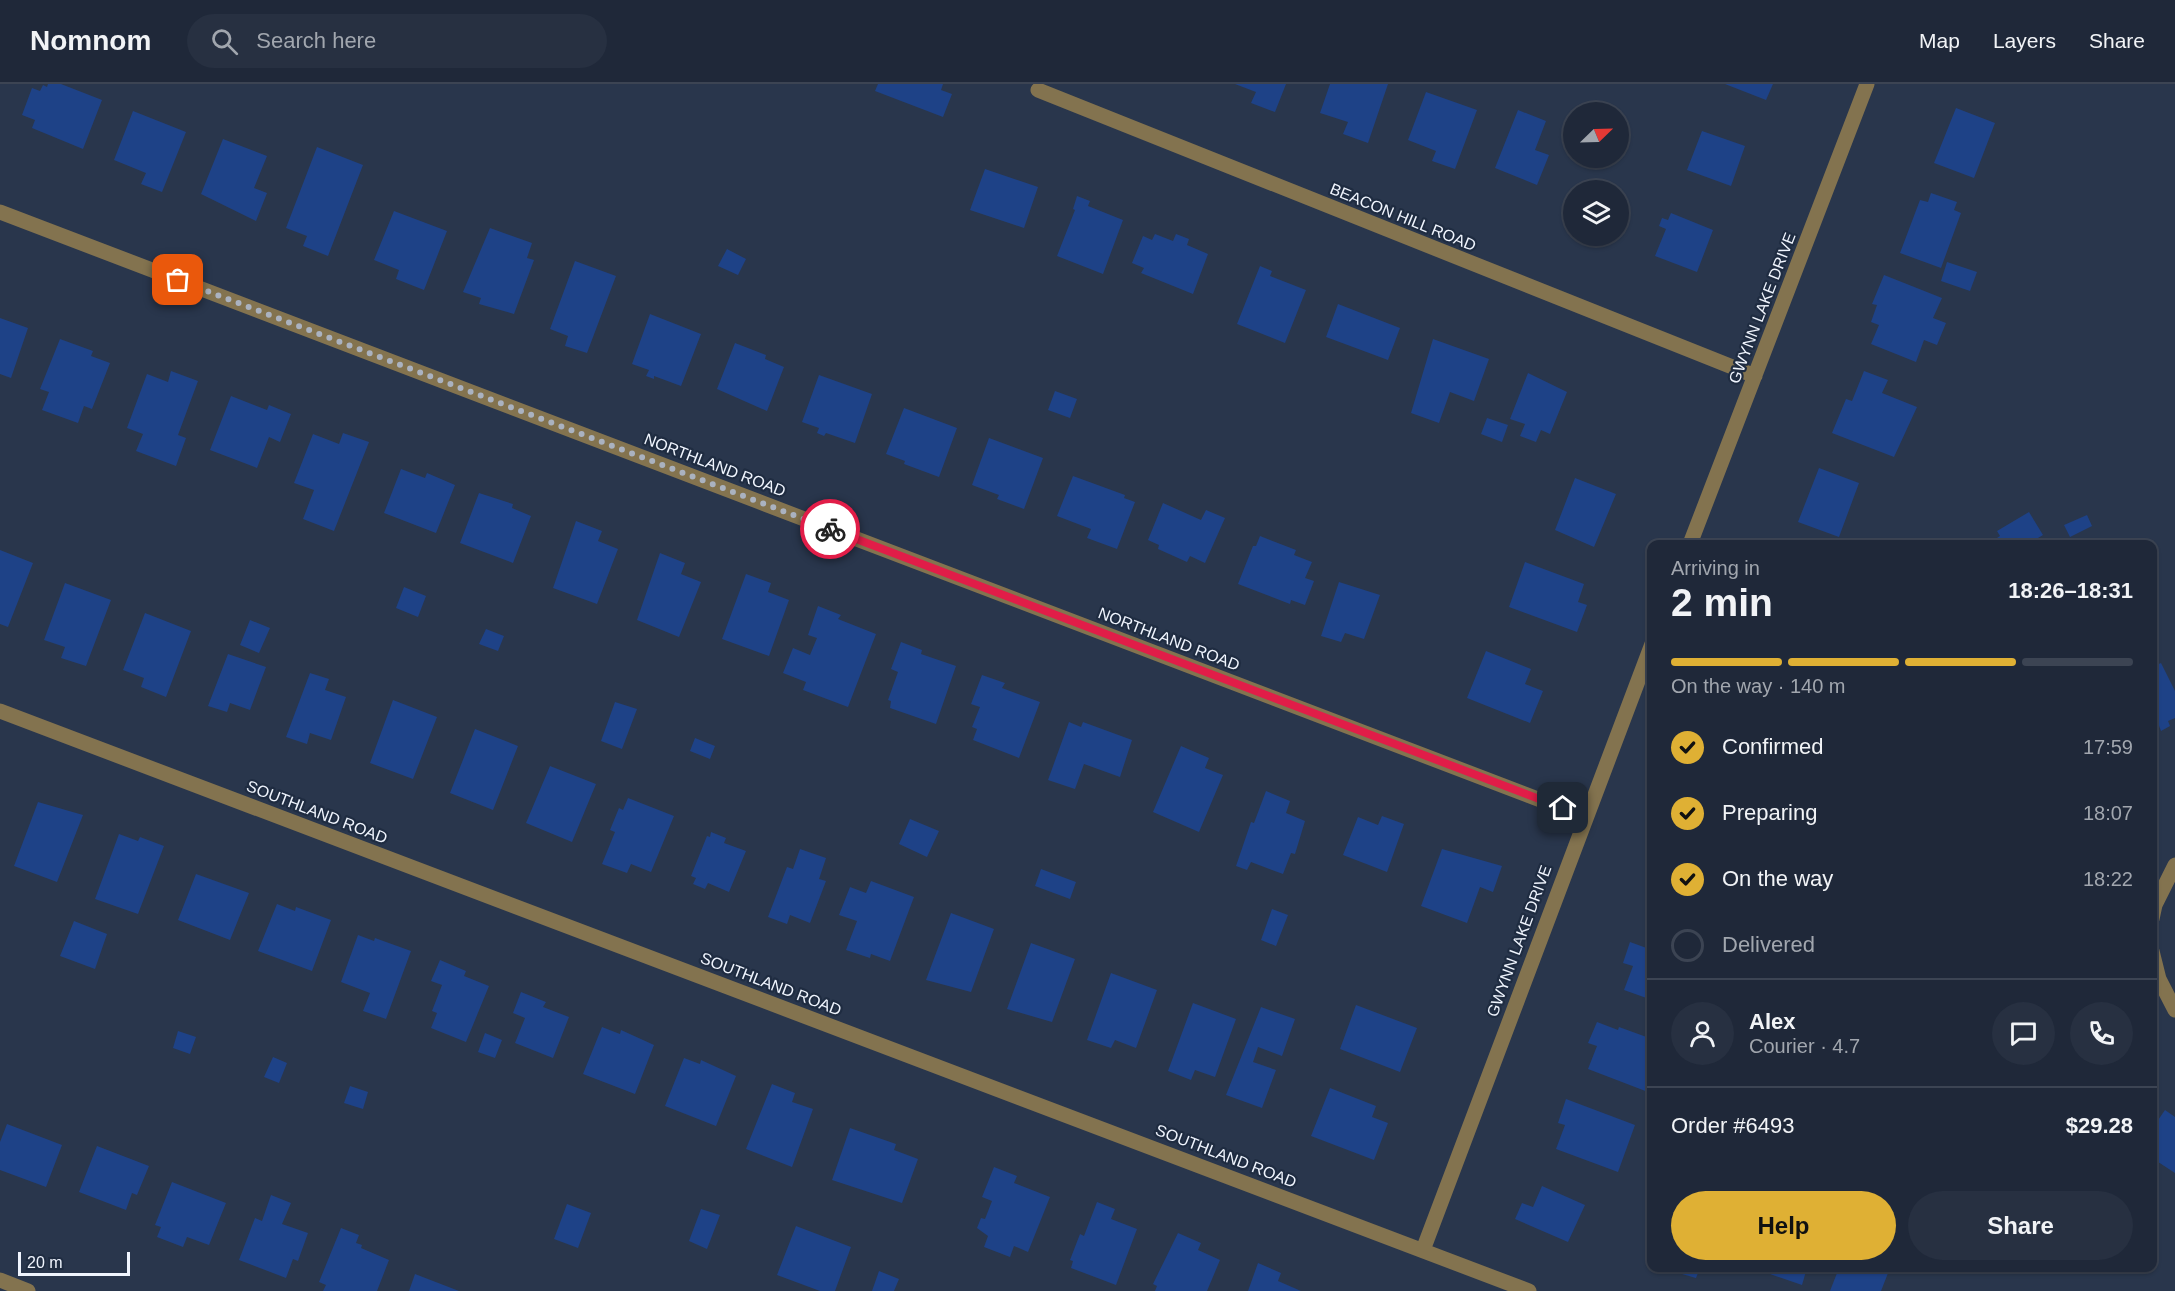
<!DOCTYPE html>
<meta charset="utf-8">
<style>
:root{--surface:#1f2839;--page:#273041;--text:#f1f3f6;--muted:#a1a6ae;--line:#3c4453;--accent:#dfb034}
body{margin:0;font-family:Helvetica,sans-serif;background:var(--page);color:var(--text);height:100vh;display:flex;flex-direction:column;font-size:22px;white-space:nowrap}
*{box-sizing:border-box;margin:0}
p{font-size:20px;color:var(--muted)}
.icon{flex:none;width:33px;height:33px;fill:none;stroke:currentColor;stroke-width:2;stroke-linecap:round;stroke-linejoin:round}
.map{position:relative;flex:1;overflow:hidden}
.drawer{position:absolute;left:1647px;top:456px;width:510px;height:732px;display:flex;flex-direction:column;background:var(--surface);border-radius:12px;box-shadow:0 2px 4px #0004,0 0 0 2px var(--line)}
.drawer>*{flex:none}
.needle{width:39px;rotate:67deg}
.controls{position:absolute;left:1563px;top:18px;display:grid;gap:12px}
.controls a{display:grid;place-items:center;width:66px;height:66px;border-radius:50%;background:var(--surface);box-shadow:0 2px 4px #0004,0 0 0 2px var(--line);font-size:30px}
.scale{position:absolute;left:18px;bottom:15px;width:112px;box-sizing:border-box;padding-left:6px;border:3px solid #f0f5fe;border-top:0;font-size:16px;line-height:21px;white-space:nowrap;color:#f0f5fe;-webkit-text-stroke:4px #1f2c41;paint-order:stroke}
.pin{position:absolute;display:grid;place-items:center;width:51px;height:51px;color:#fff;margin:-26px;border-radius:12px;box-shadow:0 3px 9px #0006}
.courier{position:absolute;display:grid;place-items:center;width:60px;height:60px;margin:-30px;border:4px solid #e11d48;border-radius:50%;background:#fff;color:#222;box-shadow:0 2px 8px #0007}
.head em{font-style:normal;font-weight:700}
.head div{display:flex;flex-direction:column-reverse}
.head{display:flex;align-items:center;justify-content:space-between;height:102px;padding:0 24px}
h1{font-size:39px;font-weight:700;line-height:45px}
.bar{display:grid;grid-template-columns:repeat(4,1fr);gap:9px 6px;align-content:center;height:72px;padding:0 24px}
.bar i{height:8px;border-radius:4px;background:var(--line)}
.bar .active{background:var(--accent)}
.bar p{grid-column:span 4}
.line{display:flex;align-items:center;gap:15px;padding:0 24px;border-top:2px solid var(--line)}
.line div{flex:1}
.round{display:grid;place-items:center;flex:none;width:63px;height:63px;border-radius:32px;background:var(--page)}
ol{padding:0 24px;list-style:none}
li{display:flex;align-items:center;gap:18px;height:66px}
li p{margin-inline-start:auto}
li .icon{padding:6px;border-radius:50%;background:var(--accent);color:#111;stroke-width:4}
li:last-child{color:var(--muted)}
li i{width:33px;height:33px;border:3px solid var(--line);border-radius:50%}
.button{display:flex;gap:12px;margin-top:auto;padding:12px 24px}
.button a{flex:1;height:69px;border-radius:36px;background:var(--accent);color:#111;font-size:24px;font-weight:700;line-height:69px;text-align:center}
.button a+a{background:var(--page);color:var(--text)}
header{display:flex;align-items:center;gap:36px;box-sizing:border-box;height:84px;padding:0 30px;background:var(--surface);border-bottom:2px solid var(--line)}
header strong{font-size:28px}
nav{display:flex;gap:33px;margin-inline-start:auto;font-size:21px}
.search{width:420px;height:54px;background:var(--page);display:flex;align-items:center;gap:15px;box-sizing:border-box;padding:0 21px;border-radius:33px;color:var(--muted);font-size:22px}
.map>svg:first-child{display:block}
.building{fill:#1e4287}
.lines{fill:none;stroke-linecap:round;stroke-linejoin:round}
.minor{stroke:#83734f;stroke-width:15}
.done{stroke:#aab2c0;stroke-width:6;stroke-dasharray:0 10.8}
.route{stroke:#e11d48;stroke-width:8}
.labels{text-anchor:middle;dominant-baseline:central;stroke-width:4.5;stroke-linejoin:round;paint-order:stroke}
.street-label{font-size:16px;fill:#f0f5fe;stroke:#1f2c41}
</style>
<header>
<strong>Nomnom</strong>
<div class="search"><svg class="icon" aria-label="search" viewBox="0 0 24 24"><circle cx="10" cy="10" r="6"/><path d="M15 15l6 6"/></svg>Search here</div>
<nav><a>Map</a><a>Layers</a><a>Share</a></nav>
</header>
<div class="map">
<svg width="2175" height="1207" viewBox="0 0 2175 1207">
<rect width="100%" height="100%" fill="#29364c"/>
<!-- building -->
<path class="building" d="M 48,0 L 61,0 L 102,16 L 83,65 L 32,44 L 35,36 L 22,31 L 32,4 L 40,7 L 43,1 L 47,3 Z
M 878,0 L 943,0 L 941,6 L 952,10 L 943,33 L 875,7 Z
M 1235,0 L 1286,0 L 1275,28 L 1251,19 L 1256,8 Z
M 1330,0 L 1388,0 L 1368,59 L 1343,50 L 1348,38 L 1320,29 Z
M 1725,0 L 1773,0 L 1766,16 Z
M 1426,8 L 1477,26 L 1455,85 L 1432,77 L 1436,67 L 1408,56 Z
M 1956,24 L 1995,39 L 1974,94 L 1934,79 Z
M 1518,26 L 1546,37 L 1535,66 L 1549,71 L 1537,101 L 1495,84 Z
M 133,27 L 186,48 L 162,108 L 141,100 L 146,89 L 114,76 Z
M 1702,47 L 1745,62 L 1731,102 L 1687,86 Z
M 223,55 L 267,72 L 254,104 L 267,109 L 256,137 L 201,110 Z
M 317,63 L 363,81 L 328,172 L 303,162 L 307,152 L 286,144 Z
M 985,85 L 1038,103 L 1024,144 L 970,126 Z
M 1931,109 L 1957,118 L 1954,126 L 1961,129 L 1941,184 L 1900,169 L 1920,116 L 1928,118 Z
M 1077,112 L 1090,117 L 1088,122 L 1123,136 L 1103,190 L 1057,172 L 1075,126 L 1073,125 Z
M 394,127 L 447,147 L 424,206 L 396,195 L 399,186 L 374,176 Z
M 1671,129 L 1713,146 L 1697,188 L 1655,172 L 1666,145 L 1659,142 L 1662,134 L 1668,136 Z
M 490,144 L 532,159 L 527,174 L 534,176 L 514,230 L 479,220 L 481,214 L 463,208 Z
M 1155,150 L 1173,157 L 1176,150 L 1189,155 L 1187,161 L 1208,170 L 1193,210 L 1141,189 L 1144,184 L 1132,179 L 1143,152 L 1152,156 Z
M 727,165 L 746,175 L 738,191 L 718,182 Z
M 575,177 L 616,192 L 587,269 L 565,262 L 568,252 L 550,245 Z
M 1947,178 L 1977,188 L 1970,207 L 1941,197 Z
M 1260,182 L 1272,187 L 1270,192 L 1306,206 L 1285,259 L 1237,240 Z
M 1884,191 L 1942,214 L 1933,234 L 1946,239 L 1937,261 L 1924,256 L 1916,278 L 1871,260 L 1879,241 L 1871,238 L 1877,221 L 1872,220 Z
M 1338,220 L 1400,244 L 1388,276 L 1326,253 Z
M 650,230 L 701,250 L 681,302 L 654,292 L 654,295 L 646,292 L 649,286 L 632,280 Z
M 0,234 L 28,244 L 11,294 L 0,290 Z
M 60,255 L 93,267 L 91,272 L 110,279 L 92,325 L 84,322 L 78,339 L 42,326 L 49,308 L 40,305 Z
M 1433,255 L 1489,275 L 1474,317 L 1450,308 L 1439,339 L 1411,329 Z
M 735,259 L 766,271 L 765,275 L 784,283 L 767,327 L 717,305 Z
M 171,287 L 198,297 L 178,351 L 186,354 L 176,382 L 136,367 L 143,350 L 127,344 L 147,290 L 168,298 Z
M 1864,287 L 1888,296 L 1882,309 L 1917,323 L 1894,373 L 1832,349 L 1846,315 L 1852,317 Z
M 1528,289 L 1567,308 L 1550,350 L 1541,346 L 1536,358 L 1520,352 L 1525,340 L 1510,335 Z
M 819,291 L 872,310 L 855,359 L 826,349 L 824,352 L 817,349 L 819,344 L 802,338 Z
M 1055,307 L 1077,315 L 1070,334 L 1048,326 Z
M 231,312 L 267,326 L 269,321 L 291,330 L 280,358 L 269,353 L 257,384 L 210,366 Z
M 904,324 L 957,344 L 939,393 L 904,380 L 905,377 L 886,370 Z
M 1487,334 L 1508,341 L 1502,358 L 1481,350 Z
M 343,349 L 369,358 L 334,447 L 303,435 L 314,406 L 294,399 L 313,350 L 339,360 Z
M 989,354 L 1043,374 L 1024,425 L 997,415 L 999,411 L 972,401 Z
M 1819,384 L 1859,399 L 1839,453 L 1798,438 Z
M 401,385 L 425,394 L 427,389 L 455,401 L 436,449 L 384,429 Z
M 1073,392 L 1125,411 L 1124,414 L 1135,418 L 1117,465 L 1087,454 L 1091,445 L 1057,432 Z
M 1575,394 L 1616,410 L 1594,463 L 1555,446 Z
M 479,409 L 513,420 L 512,424 L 531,432 L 513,479 L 460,459 Z
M 1163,419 L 1201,436 L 1206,426 L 1225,434 L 1205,479 L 1190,472 L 1187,478 L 1158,465 L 1159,461 L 1148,456 Z
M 2029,428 L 2043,451 L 2028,460 L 1996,460 L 1994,456 L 2000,452 L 1997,447 Z
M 2087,431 L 2092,442 L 2070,453 L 2064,441 Z
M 576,437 L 602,447 L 598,457 L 618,465 L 597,520 L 553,504 Z
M 1260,452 L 1296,466 L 1294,471 L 1312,478 L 1305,494 L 1314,497 L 1305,521 L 1291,516 L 1290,520 L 1238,500 L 1253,462 L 1256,462 Z
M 0,466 L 33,479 L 8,543 L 0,540 Z
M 660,469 L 685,479 L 681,490 L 701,498 L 679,553 L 637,536 Z
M 1525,478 L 1584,500 L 1578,518 L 1587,521 L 1577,548 L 1509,523 Z
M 746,490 L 771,499 L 768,508 L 789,516 L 769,572 L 722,555 Z
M 1339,498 L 1380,511 L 1364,555 L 1345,549 L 1341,558 L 1321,552 Z
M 65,499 L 111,516 L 86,582 L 61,574 L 65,563 L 44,556 Z
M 404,503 L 426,512 L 418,533 L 396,524 Z
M 818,522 L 841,531 L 838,535 L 876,550 L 848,623 L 803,606 L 806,598 L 783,589 L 793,564 L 810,571 L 817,554 L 808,551 Z
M 145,529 L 191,547 L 166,613 L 141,603 L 144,594 L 123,586 Z
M 250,536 L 270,544 L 259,569 L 240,561 Z
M 486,545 L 504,552 L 498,567 L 479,560 Z
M 901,558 L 922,566 L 921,570 L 956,582 L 936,640 L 890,624 L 891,617 L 888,616 L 898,588 L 891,585 Z
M 1486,567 L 1531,585 L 1525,600 L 1543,607 L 1530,639 L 1467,614 Z
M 228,570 L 266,583 L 250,626 L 230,619 L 227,628 L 208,622 Z
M 2161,579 L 2175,607 L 2175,634 L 2168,637 L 2170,642 L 2161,647 L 2158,639 L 2152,642 L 2152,583 Z
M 310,589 L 329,595 L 325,606 L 346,613 L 331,656 L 310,649 L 307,660 L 286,653 Z
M 982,591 L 1005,599 L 1002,604 L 1040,618 L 1019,674 L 973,656 L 977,645 L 972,643 L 980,623 L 971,620 Z
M 393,616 L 437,633 L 413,695 L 370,679 Z
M 615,618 L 637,625 L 622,665 L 601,657 Z
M 1069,638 L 1081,643 L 1083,638 L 1132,656 L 1120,693 L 1084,680 L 1075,705 L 1048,696 Z
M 475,645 L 518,662 L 493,726 L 450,709 Z
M 695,654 L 715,662 L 710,675 L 690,667 Z
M 1181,662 L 1209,674 L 1205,684 L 1223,691 L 1199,748 L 1153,728 Z
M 550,682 L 596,700 L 572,758 L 526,739 Z
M 1266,707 L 1290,717 L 1286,729 L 1305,737 L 1295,770 L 1291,769 L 1283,790 L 1251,778 L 1247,786 L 1236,782 L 1251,738 L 1254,739 Z
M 628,714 L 674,732 L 651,788 L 631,780 L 627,789 L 602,780 L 615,748 L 610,746 L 619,724 L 623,726 Z
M 38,718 L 83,731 L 57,798 L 14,782 Z
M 1382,732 L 1404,740 L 1387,788 L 1343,771 L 1358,733 L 1378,741 Z
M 910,735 L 939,747 L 927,773 L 899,760 Z
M 711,748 L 726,754 L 724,759 L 746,767 L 729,808 L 708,799 L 705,805 L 693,800 L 696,794 L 691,792 L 707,752 L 710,753 Z
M 119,750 L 138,757 L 140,753 L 164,762 L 138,830 L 95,815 Z
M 800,765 L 826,774 L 819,795 L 826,797 L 810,839 L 790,831 L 787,840 L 768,833 L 787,783 L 793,785 Z
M 1442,765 L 1502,782 L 1493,808 L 1480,803 L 1467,839 L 1421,822 Z
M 1041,785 L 1076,798 L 1070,815 L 1035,802 Z
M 196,790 L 249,809 L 230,856 L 178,836 Z
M 871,797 L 914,813 L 890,877 L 871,870 L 870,874 L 846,866 L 857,837 L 839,831 L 850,803 L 866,809 Z
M 277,820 L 295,827 L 296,823 L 331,836 L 312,887 L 258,867 Z
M 1272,825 L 1288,831 L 1276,862 L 1261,856 Z
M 951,829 L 994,845 L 971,908 L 926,896 Z
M 74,837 L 107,850 L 95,885 L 60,872 Z
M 358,851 L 374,857 L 375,854 L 411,867 L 386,935 L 363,927 L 370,909 L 341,898 Z
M 1630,858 L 1652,866 L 1652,916 L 1624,906 L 1633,882 L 1623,879 Z
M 1031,859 L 1075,875 L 1052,938 L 1007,925 Z
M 440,876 L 466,887 L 464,892 L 489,902 L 466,958 L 431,944 L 437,929 L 432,927 L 442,901 L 431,897 Z
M 1111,889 L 1157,906 L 1136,964 L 1115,956 L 1111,964 L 1087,956 Z
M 521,908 L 546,918 L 543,923 L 569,933 L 553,974 L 515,959 L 525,934 L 513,929 Z
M 1193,919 L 1236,935 L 1215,993 L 1195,986 L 1191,996 L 1168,987 Z
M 1356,921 L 1417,944 L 1400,988 L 1340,965 Z
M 1261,923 L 1295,935 L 1282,972 L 1258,963 L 1253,978 L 1276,986 L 1262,1024 L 1226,1011 Z
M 1597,938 L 1618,946 L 1619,943 L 1652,955 L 1652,998 L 1648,1008 L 1588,985 L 1597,962 L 1588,959 Z
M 602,943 L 620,950 L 621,946 L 654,961 L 635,1010 L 583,990 Z
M 178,947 L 196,953 L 190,970 L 173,964 Z
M 485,949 L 502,956 L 495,974 L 478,968 Z
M 273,973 L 287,979 L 279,999 L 264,993 Z
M 684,974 L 700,980 L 701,976 L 736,992 L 716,1042 L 665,1022 Z
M 772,1000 L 795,1009 L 792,1018 L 813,1025 L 792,1083 L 746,1065 Z
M 350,1002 L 368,1008 L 363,1025 L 344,1019 Z
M 1330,1004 L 1376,1022 L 1372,1033 L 1388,1039 L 1374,1076 L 1311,1052 Z
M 1566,1015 L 1635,1041 L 1618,1088 L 1556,1065 L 1565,1041 L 1558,1039 Z
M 2165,1026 L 2175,1033 L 2175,1089 L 2152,1074 L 2152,1041 L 2154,1042 Z
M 7,1040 L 62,1061 L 46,1103 L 0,1086 L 0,1058 Z
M 850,1044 L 896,1060 L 894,1066 L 918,1075 L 902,1119 L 832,1096 Z
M 97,1062 L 149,1082 L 137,1111 L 132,1109 L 126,1126 L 79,1108 Z
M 994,1083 L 1017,1092 L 1014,1099 L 1050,1113 L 1028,1168 L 1014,1162 L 1010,1173 L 984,1163 L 988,1152 L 977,1144 L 981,1134 L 985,1135 L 992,1117 L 982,1113 Z
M 172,1098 L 226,1119 L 209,1161 L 187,1153 L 183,1163 L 157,1153 L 161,1143 L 155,1141 Z
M 1542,1102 L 1585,1121 L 1568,1158 L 1515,1135 L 1522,1119 L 1533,1123 Z
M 271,1111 L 291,1119 L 282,1140 L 308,1149 L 298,1177 L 293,1175 L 286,1194 L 239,1176 L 255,1134 L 262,1137 Z
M 1097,1118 L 1115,1125 L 1111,1135 L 1137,1145 L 1116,1201 L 1071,1184 L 1073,1177 L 1070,1176 L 1080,1150 L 1084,1152 Z
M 567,1120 L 591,1129 L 578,1164 L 554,1155 Z
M 701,1125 L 720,1131 L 707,1165 L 689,1157 Z
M 796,1142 L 851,1163 L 835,1207 L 820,1207 L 777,1191 Z
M 341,1144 L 359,1151 L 356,1159 L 362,1161 L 361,1164 L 389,1176 L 377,1207 L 323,1207 L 326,1201 L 319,1198 Z
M 1178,1149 L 1201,1159 L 1198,1166 L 1220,1176 L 1207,1207 L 1155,1207 L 1157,1202 L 1153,1200 Z
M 1258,1179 L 1281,1189 L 1278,1197 L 1301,1207 L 1248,1207 Z
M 1661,1184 L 1700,1184 L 1696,1194 Z
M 1772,1184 L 1807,1184 L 1802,1201 L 1770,1190 Z
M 1839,1184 L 1890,1184 L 1881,1207 L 1830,1207 Z
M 879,1187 L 899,1195 L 894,1207 L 872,1207 Z
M 415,1190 L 459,1207 L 409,1207 Z"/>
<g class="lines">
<!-- minor -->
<path class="minor" d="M 1038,6 L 1755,292
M 0,128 L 1585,733
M 1690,460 L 1867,0
M 0,627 L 1529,1207
M 2152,835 L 2155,821 L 2175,781
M 2152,867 L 2159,895 L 2175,926
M 1423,1166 L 1652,560
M 0,1196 L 28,1207"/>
</g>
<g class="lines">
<!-- done -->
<path class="done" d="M 178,196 L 830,445"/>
<!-- route -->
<path class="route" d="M 830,445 L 1563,724"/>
</g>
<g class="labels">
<!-- street labels -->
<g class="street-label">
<text transform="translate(1403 133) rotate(22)">BEACON HILL ROAD</text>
<text transform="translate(1762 224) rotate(-69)">GWYNN LAKE DRIVE</text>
<text transform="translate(715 381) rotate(21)">NORTHLAND ROAD</text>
<text transform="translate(1169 555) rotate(21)">NORTHLAND ROAD</text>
<text transform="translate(317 728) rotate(21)">SOUTHLAND ROAD</text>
<text transform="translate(1519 857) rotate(-70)">GWYNN LAKE DRIVE</text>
<text transform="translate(771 900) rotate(21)">SOUTHLAND ROAD</text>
<text transform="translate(1226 1072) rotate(21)">SOUTHLAND ROAD</text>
</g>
</g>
</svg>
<div class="controls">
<a><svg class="needle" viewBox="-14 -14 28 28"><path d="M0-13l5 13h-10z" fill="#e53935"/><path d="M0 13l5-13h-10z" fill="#a1a6ae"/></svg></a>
<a><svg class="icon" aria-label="layers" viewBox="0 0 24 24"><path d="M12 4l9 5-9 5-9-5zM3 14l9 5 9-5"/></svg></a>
</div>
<div class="scale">20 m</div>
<div class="pin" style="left:178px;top:196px;background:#ea580c"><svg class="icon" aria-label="bag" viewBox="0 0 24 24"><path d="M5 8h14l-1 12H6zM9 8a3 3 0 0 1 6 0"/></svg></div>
<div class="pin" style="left:1563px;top:724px;background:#1f2937"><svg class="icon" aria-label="home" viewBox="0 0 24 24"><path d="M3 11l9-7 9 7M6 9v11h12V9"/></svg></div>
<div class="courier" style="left:830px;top:445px"><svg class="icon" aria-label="bike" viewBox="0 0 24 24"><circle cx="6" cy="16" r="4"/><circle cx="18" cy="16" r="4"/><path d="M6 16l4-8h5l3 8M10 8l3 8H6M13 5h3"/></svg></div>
<section class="drawer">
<div class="head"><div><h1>2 min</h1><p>Arriving in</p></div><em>18:26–18:31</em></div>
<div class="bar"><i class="active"></i><i class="active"></i><i class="active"></i><i></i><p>On the way · 140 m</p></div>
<ol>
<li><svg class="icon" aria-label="check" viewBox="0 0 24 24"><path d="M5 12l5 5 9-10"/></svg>Confirmed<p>17:59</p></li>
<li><svg class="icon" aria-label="check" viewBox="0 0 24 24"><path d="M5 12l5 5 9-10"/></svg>Preparing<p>18:07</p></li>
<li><svg class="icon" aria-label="check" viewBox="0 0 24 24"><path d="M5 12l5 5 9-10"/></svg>On the way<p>18:22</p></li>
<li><i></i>Delivered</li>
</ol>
<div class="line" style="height:108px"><a class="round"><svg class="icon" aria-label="person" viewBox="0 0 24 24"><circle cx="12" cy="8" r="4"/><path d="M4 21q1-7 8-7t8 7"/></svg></a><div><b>Alex</b><p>Courier · 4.7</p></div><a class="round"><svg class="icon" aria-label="chat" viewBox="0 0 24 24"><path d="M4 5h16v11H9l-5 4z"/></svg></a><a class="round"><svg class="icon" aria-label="phone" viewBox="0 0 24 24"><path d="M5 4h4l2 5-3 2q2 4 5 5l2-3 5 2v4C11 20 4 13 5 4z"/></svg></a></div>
<div class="line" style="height:78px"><div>Order #6493</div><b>$29.28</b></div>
<div class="button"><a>Help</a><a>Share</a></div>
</section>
</div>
